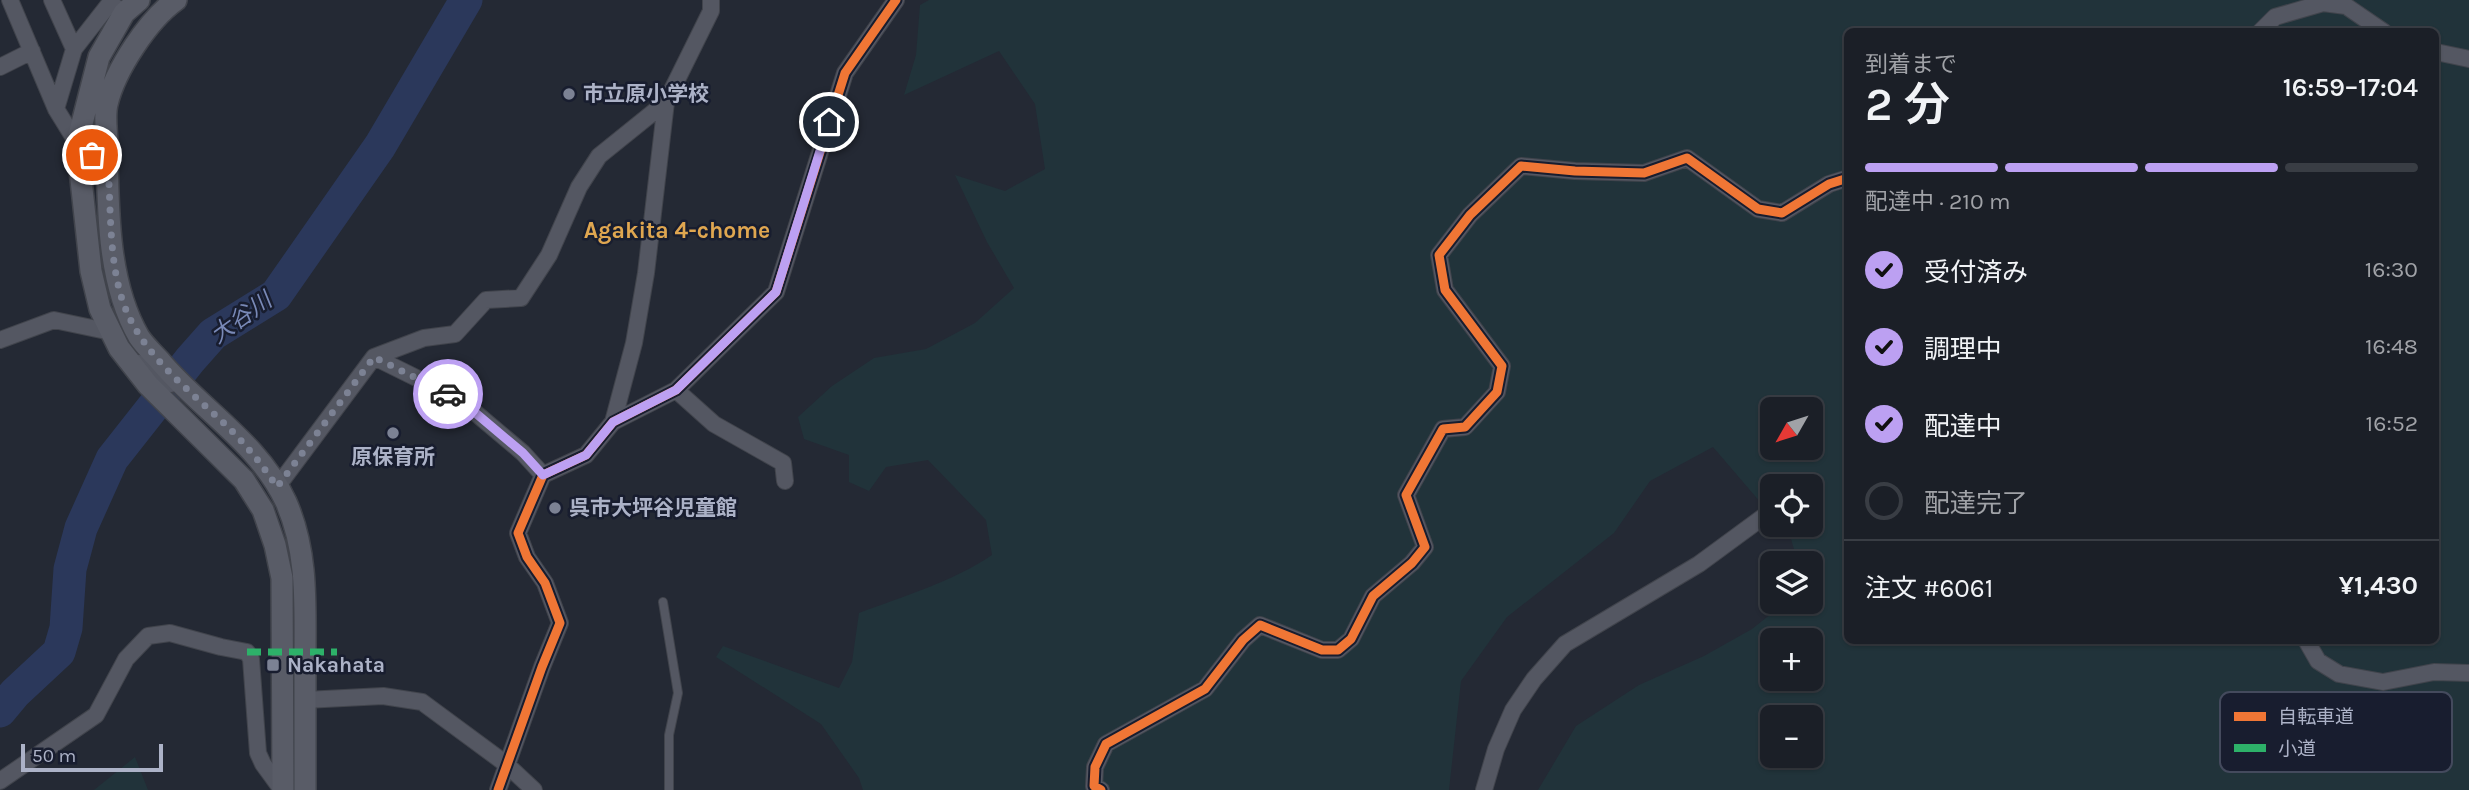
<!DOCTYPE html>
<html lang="ja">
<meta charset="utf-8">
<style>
:root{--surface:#1b1f27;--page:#282c33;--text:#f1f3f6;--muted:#a0a2a7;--line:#393d44;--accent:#bca0f2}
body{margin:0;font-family:Karla,"Noto Sans JP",sans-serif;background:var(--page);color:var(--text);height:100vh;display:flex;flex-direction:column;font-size:26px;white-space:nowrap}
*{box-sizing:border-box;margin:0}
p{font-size:23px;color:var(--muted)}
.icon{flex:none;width:38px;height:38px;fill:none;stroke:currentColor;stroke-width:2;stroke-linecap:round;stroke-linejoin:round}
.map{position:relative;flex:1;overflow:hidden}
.side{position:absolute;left:1844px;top:28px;width:595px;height:616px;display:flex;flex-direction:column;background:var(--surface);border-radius:10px;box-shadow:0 2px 5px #0004,0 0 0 2px var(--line)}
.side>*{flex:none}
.needle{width:46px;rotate:231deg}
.controls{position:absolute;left:1760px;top:397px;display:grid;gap:14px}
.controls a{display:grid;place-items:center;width:63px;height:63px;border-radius:10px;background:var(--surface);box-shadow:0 2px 5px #0004,0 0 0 2px var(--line);font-size:35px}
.scale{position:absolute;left:21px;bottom:18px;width:142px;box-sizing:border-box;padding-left:7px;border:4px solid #acb2c7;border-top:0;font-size:19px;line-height:24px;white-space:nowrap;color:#acb2c7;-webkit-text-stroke:5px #181d2f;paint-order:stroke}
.pin{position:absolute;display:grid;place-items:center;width:60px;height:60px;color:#fff;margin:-30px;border:4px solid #fff;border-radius:50%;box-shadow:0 2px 7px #0007}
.courier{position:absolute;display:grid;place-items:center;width:70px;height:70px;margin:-35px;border:5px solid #bca0f2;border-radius:50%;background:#fff;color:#222;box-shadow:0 2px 9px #0007}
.headline em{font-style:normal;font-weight:600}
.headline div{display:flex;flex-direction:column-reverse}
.headline{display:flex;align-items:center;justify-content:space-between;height:119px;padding:0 21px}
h1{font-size:46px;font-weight:600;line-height:52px}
.bar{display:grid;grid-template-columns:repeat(4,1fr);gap:10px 7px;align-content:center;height:84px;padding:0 21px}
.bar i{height:9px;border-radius:5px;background:var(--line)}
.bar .current{background:var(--accent)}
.bar p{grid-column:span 4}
.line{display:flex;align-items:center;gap:18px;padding:0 21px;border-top:2px solid var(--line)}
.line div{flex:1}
ol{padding:0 21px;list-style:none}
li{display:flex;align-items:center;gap:21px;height:77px}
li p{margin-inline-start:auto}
li .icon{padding:7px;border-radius:50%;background:var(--accent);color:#111;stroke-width:4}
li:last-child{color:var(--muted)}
li i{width:38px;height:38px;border:4px solid var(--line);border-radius:50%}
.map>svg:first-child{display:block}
.green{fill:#21333a;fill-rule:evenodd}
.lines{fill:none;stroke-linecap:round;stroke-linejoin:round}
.river{stroke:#2b385b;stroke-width:33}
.lane-casing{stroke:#41444c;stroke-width:10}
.street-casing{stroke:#41444c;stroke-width:18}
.secondary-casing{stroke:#41444c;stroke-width:24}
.lane{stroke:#545762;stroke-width:8}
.street{stroke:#545762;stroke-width:16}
.secondary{stroke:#595c67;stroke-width:21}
.quiet{stroke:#2db169;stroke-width:7;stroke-dasharray:14 7;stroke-linecap:butt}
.cycleway-casing{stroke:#181d2f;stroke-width:13}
.cycleway{stroke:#f07635;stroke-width:9}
.done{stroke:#7c8294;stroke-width:7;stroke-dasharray:0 12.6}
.route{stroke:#bca0f2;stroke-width:9}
.poi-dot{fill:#7c8294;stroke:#181d2f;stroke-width:2.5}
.labels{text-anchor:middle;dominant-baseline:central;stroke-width:5;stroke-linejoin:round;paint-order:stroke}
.poi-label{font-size:21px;font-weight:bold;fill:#acb2c7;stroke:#181d2f;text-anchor:start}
.neighbourhood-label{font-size:23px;font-weight:bold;fill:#dfa650;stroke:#181d2f}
.water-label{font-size:23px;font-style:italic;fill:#7989b7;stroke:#181d2f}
.key{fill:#181d2f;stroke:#444a5d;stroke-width:2}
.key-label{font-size:19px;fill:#acb2c7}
</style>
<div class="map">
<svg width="2469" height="790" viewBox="0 0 2469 790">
<rect width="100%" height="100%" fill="#242934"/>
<!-- green -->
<path class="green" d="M 929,0 L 2469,0 L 2469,790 L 1538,790 L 1576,726 L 1639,685 L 1704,656 L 1752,629 L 1786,602 L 1811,602 L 1811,564 L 1798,563 L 1791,539 L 1780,525 L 1811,525 L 1811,486 L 1773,486 L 1773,517 L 1713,447 L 1650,481 L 1614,533 L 1507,617 L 1461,681 L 1449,790 L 863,790 L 859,778 L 821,724 L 716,657 L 723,646 L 839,688 L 852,662 L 859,613 C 904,596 952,582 992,555 L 986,520 L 928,460 L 886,467 L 869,491 L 849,482 L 849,455 L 804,439 L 798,417 L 832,386 L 874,358 L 926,349 L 975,323 L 1014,288 L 987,242 L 955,175 L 1005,191 L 1045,169 L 1035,104 L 999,51 L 904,95 L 916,55 L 920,5 ZM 1848,32 L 2436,32 L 2436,640 L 1848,640 ZM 1773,410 L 1811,410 L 1811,448 L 1773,448 ZM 1773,640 L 1811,640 L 1811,679 L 1773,679 ZM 1773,718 L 1811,718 L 1811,756 L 1773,756 Z
M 135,757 L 148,790 L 94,790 Z"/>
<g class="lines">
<!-- river -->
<path class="river" d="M 0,711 L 15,693 L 59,652 L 66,628 L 70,569 L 81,528 L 112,459 L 190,360 L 213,334 L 276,295 L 380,146 L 466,0"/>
<defs>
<path id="lane" d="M 663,602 L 678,693 L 669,735 L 669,790"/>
<path id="street" d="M 10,0 L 56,109 L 77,143 L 108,167
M 52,0 L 74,49
M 2260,32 L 2275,17 L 2323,3 L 2346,6 L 2384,32
M 2436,52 L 2469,59
M 0,67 L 32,51
M 56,109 L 74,49 L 110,3 L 124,13
M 0,340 L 54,320 L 111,332 L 114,336
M 374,357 L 459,399 L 523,453 L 543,475
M 139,363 L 148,373 L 171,384
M 676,390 L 714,424 L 783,463 L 785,481
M 613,422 L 634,343 L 646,273 L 666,102 L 711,11 L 711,0
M 277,487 L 374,357 L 424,338 L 455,334 L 486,300 L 521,298 L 549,255 L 579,187 L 599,156 L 666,102
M 2306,640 L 2318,661 L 2339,674 L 2383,682 L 2434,672 L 2469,673
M 305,700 L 383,696 L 422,702 L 506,764 L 534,790
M 0,781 L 96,715 L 126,659 L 148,636 L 170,633 L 221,647 L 247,652 L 251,659 L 258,753 L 263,764 L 282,790
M 498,790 L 542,667 L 560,623 L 545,583 L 527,557 L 518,533 L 543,475 L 586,455 L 613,422 L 676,390 L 776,292 L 845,73 L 896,0
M 1101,790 L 1094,786 L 1095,767 L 1106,744 L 1205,689 L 1243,640 L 1260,625 L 1322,650 L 1338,650 L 1351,639 L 1373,596 L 1412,563 L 1425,547 L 1406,495 L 1443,429 L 1465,427 L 1497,392 L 1502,366 L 1445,290 L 1439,255 L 1470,215 L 1521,166 L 1575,171 L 1644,173 L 1687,158 L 1758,209 L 1782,213 L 1829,184 L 1848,178
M 1484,790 L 1496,749 L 1513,710 L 1534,679 L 1565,644 L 1699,564 L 1763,517"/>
<path id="secondary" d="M 139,0 L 124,13 L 99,57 L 77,143 L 91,271 L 100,309 L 119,348 L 148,385 L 244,480 L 263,510 L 275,545 L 282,578 L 283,790
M 176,0 C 148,20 115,70 107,104 C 104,117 107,133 107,146 C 108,208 107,282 139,337 C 145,346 153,353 160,361 C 200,409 259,443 286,502 C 308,552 305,604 305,658 C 305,702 305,746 305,790"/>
</defs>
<!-- lane casing -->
<use href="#lane" class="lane-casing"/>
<!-- street casing -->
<use href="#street" class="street-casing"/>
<!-- secondary casing -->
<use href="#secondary" class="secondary-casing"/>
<!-- lane -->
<use href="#lane" class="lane"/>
<!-- street -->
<use href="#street" class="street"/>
<!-- secondary -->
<use href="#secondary" class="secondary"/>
<!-- quiet -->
<path class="quiet" d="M 247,652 L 337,652"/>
<defs>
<path id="cycleway" d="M 498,790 L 542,667 L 560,623 L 545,583 L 527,557 L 518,533 L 543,475 L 586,455 L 613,422 L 676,390 L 776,292 L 845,73 L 896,0
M 1101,790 L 1094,786 L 1095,767 L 1106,744 L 1205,689 L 1243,640 L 1260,625 L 1322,650 L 1338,650 L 1351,639 L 1373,596 L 1412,563 L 1425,547 L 1406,495 L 1443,429 L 1465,427 L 1497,392 L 1502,366 L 1445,290 L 1439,255 L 1470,215 L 1521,166 L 1575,171 L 1644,173 L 1687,158 L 1758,209 L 1782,213 L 1829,184 L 1848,178"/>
</defs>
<!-- cycleway casing -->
<use href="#cycleway" class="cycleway-casing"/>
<!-- cycleway -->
<use href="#cycleway" class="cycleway"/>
</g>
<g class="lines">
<!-- done -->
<path class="done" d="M 92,155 L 108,167 C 111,210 109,258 122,299 C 140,355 190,390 230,429 C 248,447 263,466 277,487 L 374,357 L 448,394"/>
<!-- route -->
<path class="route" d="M 448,394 L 459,399 L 523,453 L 543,475 L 586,455 L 613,422 L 676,390 L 776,292 L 829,122"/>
</g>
<!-- markers -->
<g class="poi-dot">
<circle cx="569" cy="94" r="7"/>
<circle cx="393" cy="433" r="7"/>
<circle cx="555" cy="508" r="7"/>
<rect x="266" y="658" width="14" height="14" rx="3.5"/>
</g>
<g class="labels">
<!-- poi labels -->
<g class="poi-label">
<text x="583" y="94">市立原小学校</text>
<text x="393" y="457" text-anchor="middle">原保育所</text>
<text x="569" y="508">呉市大坪谷児童館</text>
<text x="287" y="665">Nakahata</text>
</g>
<!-- neighbourhood labels -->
<g class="neighbourhood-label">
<text x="677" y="230">Agakita 4-chome</text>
</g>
<!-- water labels -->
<g class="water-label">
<text transform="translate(241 318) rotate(-36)">大谷川</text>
</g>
</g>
<!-- legend -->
<rect x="2220" y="692" width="232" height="80" rx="10" class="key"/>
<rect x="2234" y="712" width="32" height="9" fill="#f07635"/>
<rect x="2234" y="744" width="32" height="8" fill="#2db169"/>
<g class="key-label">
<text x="2278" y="723">自転車道</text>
<text x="2278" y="755">小道</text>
</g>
</svg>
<div class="controls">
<a><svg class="needle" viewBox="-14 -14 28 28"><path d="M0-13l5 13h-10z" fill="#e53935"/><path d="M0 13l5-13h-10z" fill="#a0a2a7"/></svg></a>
<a><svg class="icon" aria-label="locate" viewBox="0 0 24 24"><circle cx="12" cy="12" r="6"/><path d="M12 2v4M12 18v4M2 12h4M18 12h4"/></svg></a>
<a><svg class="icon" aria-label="layers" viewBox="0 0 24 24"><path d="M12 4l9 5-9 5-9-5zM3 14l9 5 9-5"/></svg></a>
<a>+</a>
<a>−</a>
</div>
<div class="scale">50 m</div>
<div class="pin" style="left:92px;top:155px;background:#ea580c"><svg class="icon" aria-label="bag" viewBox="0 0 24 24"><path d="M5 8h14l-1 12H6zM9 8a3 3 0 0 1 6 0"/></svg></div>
<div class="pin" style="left:829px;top:122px;background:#1f2937"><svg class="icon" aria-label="home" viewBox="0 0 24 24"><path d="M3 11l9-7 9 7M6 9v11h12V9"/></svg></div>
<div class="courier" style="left:448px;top:394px"><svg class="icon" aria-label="car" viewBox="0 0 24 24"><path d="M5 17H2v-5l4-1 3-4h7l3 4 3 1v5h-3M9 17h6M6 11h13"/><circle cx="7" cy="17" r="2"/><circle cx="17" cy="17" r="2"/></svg></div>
<section class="side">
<div class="headline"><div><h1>2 分</h1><p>到着まで</p></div><em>16:59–17:04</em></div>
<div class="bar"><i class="current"></i><i class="current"></i><i class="current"></i><i></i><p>配達中 · 210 m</p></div>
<ol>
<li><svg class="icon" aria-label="check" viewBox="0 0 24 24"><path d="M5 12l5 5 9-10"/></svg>受付済み<p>16:30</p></li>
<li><svg class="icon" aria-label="check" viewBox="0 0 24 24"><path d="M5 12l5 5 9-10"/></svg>調理中<p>16:48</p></li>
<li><svg class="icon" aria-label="check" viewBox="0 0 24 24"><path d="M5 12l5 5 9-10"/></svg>配達中<p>16:52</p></li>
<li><i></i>配達完了</li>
</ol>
<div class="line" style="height:91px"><div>注文 #6061</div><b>¥1,430</b></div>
</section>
</div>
